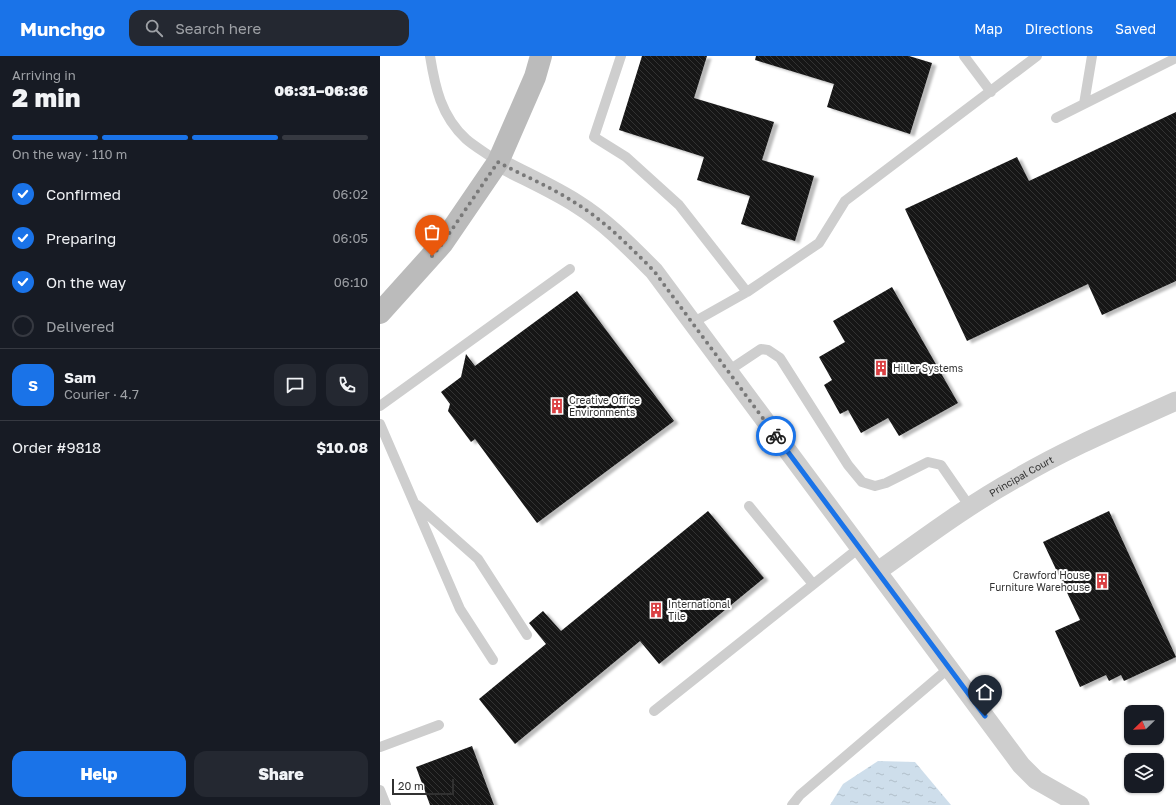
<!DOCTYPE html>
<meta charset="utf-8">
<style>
:root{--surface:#171b24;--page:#242831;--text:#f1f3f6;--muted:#9ea1a6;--line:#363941;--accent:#1a73e8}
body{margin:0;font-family:"Golos Text",sans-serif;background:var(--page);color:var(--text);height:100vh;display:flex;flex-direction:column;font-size:15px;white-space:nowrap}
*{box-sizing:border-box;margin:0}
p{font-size:13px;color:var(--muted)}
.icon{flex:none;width:22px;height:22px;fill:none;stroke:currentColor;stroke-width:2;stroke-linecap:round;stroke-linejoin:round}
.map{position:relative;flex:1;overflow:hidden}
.panel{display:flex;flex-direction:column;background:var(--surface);width:380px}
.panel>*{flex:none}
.needle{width:26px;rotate:247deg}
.tools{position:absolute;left:744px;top:649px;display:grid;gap:8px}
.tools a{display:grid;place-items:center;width:40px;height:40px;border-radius:8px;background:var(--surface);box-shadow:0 1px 3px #0004;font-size:20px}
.scale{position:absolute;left:12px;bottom:10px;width:62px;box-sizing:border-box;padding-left:4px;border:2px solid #313131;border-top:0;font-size:11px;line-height:14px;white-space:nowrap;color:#313131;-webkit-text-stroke:3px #fff;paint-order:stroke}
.pin{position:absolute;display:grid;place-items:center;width:34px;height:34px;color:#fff;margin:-41px -17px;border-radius:50% 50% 50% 0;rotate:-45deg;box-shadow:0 0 4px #0007}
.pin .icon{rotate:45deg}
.courier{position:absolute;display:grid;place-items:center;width:40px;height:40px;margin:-20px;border:3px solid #1a73e8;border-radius:50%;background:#fff;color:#222;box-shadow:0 1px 5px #0007}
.headline em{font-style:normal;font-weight:800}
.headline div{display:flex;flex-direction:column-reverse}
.headline{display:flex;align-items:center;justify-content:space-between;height:68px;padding:0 12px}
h1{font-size:26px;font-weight:800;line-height:30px}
.bar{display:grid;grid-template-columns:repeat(4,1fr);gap:6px 4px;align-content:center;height:48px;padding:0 12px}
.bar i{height:5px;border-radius:3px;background:var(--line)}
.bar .selected{background:var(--accent)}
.bar p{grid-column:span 4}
.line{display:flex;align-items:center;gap:10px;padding:0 12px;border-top:1px solid var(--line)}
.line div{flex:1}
.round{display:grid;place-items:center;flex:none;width:42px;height:42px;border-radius:12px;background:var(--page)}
ol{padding:0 12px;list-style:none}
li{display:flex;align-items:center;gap:12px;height:44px}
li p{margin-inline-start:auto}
li .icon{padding:4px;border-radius:50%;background:var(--accent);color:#fff;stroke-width:4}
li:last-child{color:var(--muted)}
li i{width:22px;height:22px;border:2px solid var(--line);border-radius:50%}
.cta{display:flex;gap:8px;margin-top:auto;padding:8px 12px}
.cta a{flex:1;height:46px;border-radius:12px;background:var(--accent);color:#fff;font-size:16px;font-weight:800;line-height:46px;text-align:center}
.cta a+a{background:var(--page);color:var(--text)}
header{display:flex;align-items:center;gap:24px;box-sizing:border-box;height:56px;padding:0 20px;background:var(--accent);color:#fff}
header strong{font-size:19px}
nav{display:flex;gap:22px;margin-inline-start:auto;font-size:14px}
.search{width:280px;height:36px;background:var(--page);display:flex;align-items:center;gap:10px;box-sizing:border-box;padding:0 14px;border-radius:12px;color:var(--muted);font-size:15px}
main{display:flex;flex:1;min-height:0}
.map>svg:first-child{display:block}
.water{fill:url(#water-ripples)}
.building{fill:url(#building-back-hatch);filter:url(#shadow)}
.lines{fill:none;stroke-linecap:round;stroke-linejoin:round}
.lane{stroke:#cecece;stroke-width:10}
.street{stroke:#cecece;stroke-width:19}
.secondary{stroke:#bbb;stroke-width:22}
.done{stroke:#797979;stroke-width:4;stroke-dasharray:0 7.2}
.route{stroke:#1a73e8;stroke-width:5}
.labels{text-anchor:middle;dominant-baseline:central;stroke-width:4;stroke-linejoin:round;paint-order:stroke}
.poi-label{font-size:10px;fill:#313131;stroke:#fff;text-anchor:start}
.street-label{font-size:10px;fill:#313131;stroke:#fff}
</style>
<header>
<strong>Munchgo</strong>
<div class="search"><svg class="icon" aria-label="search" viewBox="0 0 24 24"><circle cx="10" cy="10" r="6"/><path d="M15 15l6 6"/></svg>Search here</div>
<nav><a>Map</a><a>Directions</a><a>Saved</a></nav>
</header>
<main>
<section class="panel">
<div class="headline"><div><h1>2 min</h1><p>Arriving in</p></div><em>06:31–06:36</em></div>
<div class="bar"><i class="selected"></i><i class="selected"></i><i class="selected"></i><i></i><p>On the way · 110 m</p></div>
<ol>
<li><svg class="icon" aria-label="check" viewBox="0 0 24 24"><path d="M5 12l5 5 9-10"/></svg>Confirmed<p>06:02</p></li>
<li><svg class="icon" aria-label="check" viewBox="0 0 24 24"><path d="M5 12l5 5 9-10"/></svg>Preparing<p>06:05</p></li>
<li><svg class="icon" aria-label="check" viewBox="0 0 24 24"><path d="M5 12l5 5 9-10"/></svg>On the way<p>06:10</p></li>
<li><i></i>Delivered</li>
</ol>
<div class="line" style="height:72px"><b class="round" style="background:var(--accent);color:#fff">S</b><div><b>Sam</b><p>Courier · 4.7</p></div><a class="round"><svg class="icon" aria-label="chat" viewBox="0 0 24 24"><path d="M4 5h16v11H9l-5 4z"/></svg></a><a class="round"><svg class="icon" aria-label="phone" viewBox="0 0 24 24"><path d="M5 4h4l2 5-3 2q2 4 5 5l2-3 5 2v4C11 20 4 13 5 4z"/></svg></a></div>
<div class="line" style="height:52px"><div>Order #9818</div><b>$10.08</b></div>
<div class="cta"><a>Help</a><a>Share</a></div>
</section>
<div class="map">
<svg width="796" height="749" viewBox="0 0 796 749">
<defs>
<pattern id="water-ripples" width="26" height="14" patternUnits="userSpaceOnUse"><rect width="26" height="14" fill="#cedeeb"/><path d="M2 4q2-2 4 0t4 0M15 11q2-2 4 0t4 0" fill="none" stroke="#b1bfca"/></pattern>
<pattern id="building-back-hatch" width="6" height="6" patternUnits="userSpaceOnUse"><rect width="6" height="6" fill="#181818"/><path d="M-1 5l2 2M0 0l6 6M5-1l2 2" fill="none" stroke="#313131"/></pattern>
<filter id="shadow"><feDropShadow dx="4.5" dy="2.5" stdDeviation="1" flood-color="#0004"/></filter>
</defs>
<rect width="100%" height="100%" fill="#fff"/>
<!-- water -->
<path class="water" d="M 498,705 L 535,706 L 571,749 L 450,749 L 463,728 Z"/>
<!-- building -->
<path class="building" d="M 262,0 L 327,0 L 314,42 L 394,66 L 382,104 L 434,120 L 415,185 L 361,168 L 370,140 L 317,124 L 324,101 L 239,74 Z
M 376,0 L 529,0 L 552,7 L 530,78 L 447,51 L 454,28 L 375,4 Z
M 796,56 L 796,225 L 722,259 L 708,228 L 587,285 L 525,153 L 637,101 L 649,125 Z
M 512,231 L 578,347 L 519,380 L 508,362 L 481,377 L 468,354 L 460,358 L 444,329 L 452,324 L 439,301 L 465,286 L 453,265 Z
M 197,235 L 294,365 L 157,467 L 95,383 L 91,386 L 68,355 L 70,348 L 61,336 L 81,321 L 86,298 L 95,310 Z
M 328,455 L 384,522 L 279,608 L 260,585 L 135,688 L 99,643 L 166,588 L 149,567 L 163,555 L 181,575 Z
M 729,455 L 796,601 L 744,625 L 741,619 L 729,625 L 726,619 L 700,631 L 675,575 L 700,564 L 663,486 Z
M 92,690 L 114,749 L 50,749 L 36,711 Z"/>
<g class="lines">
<!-- lane -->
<path class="lane" d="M 50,0 C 55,31 61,60 86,83 C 95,91 108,98 118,106
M 241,0 L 214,81 L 246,101 L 299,149 L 367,236
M 584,0 L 611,36
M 704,48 L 712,0
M 676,62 L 796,2
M 312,267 L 367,236 L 439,187 L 465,145 L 657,0
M 348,315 L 381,293 L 388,294 L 400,302 L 468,409 L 482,426 L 495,430 L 506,427 L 548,406 L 561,409 L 590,451
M 0,350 L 190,213
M 0,368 L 80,553 L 113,604
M 37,449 L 98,503 L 147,579
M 369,450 L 433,528
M 274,655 L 479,492
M 0,691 L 59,669
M 0,734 L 6,749
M 412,749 L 420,739 L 569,612"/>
<!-- street -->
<g class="street">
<path d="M 118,106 C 144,120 172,132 197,148 C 226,166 250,191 274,215 L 641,709 L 656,724 L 700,749"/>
<path id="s1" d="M 498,515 C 543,483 588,449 637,422 C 688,392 743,369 796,345"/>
</g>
<!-- secondary -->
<path class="secondary" d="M 0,257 L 62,188 L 118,106 L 155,21 L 161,0"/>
</g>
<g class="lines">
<!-- done -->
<path class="done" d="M 52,200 L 62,188 L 118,106 C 144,120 173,132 197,148 C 226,166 250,191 274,215 L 396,380"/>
<!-- route -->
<path class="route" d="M 396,380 L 605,660"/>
</g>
<!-- icons -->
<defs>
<symbol id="building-bare" viewBox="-9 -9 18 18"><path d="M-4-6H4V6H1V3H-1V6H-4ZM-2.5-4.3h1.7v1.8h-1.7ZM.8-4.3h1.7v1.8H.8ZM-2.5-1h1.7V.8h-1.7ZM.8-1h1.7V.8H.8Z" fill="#da4043" stroke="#fff" stroke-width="2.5" paint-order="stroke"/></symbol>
</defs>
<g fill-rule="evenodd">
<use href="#building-bare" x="490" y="301" width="22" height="22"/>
<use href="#building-bare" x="166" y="339" width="22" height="22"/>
<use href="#building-bare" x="711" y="514" width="22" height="22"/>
<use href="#building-bare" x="265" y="543" width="22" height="22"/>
</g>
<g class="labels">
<!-- poi labels -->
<g class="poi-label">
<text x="513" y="312">Hiller Systems</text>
<text x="189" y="344">Creative Office<tspan x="189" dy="12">Environments</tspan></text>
<text x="710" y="519" text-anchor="end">Crawford House<tspan x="710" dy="12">Furniture Warehouse</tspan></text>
<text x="288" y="548">International<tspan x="288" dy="12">Tile</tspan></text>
</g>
<!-- street labels -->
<g class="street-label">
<text stroke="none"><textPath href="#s1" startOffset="172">Principal Court</textPath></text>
</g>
</g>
</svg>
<div class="tools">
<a><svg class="needle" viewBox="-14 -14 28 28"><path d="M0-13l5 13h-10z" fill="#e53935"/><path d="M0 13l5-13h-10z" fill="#9ea1a6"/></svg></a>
<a><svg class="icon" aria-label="layers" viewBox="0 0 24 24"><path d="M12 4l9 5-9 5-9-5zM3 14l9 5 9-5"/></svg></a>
</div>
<div class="scale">20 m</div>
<div class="pin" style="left:52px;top:200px;background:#ea580c"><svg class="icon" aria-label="bag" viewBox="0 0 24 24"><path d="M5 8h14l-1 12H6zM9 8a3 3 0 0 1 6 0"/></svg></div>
<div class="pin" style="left:605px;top:660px;background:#1f2937"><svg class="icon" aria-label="home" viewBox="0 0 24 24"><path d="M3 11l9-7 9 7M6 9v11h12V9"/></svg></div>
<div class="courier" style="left:396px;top:380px"><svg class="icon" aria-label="bike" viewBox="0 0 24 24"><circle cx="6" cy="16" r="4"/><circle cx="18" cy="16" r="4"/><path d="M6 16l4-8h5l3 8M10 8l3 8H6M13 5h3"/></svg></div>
</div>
</main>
